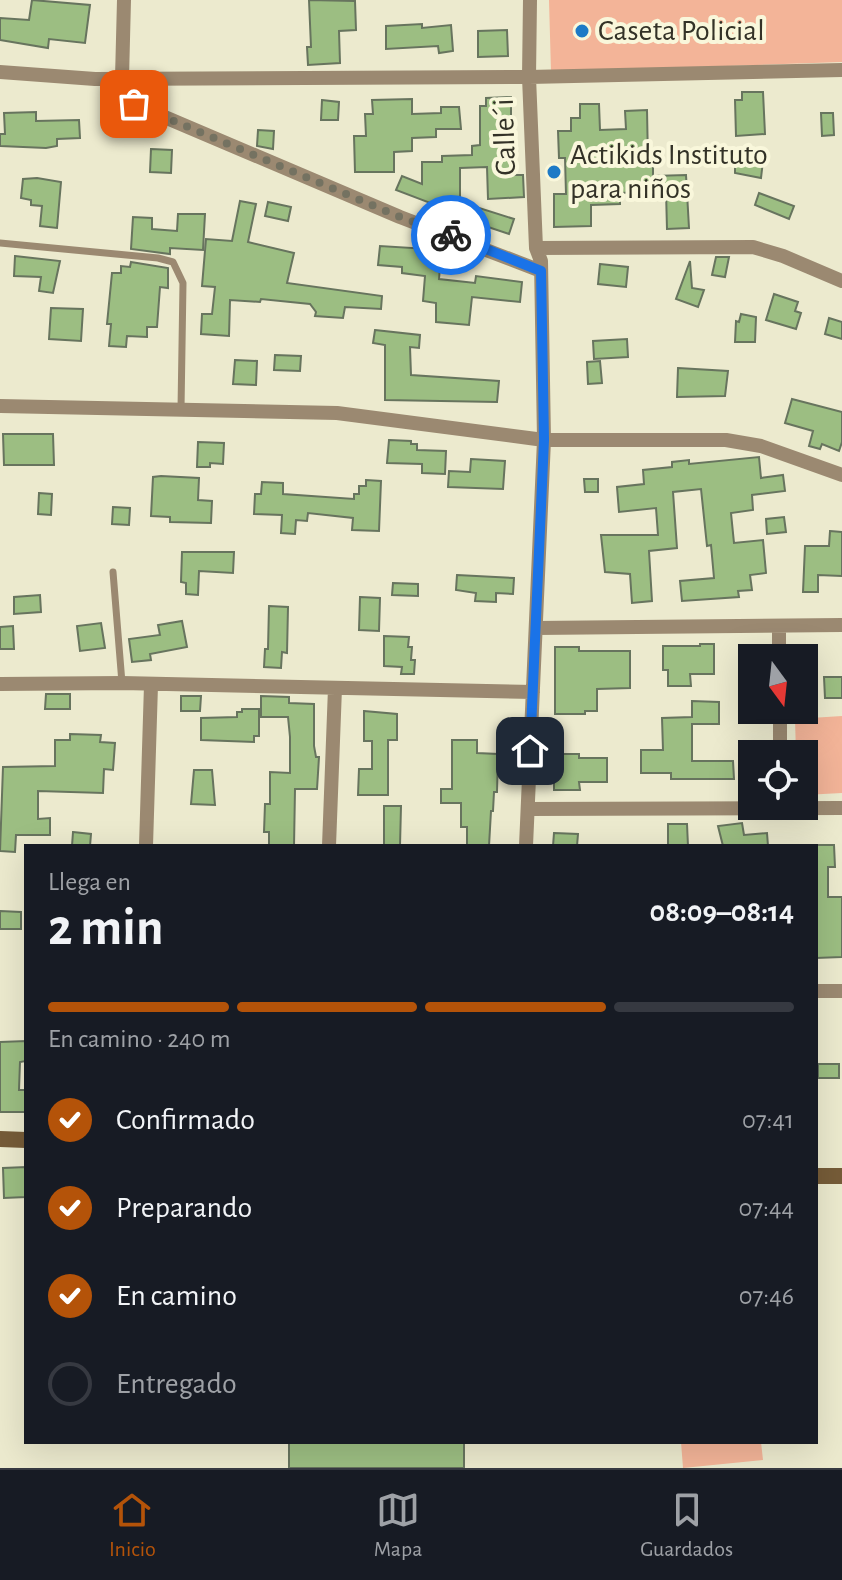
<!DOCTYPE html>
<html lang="es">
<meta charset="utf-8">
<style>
:root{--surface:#171b24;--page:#242831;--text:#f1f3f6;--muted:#9ea1a6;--line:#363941;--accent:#b45309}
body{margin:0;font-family:"Alegreya Sans",sans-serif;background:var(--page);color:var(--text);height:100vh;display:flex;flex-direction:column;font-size:30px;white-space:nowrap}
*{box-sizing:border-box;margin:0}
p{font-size:26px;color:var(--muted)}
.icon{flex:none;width:44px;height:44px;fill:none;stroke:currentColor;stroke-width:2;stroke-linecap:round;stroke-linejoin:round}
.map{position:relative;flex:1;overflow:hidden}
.details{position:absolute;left:24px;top:844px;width:794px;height:600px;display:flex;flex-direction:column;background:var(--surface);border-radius:0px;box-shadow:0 8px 32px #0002}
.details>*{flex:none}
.needle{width:52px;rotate:165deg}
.controls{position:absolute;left:738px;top:644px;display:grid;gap:16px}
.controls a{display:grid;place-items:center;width:80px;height:80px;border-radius:0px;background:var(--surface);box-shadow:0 8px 32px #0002;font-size:40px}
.pin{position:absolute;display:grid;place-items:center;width:68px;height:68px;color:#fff;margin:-34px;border-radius:16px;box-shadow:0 4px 12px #0006}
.courier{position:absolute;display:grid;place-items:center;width:80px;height:80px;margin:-40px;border:6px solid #1a73e8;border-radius:50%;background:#fff;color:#222;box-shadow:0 2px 10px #0007}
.headline em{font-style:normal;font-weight:700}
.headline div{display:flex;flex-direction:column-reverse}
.headline{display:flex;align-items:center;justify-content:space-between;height:136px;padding:0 24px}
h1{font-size:52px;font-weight:700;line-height:60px}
.bar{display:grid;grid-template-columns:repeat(4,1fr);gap:12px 8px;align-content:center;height:96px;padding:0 24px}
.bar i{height:10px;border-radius:6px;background:var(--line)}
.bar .on{background:var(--accent)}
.bar p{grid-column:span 4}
ol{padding:0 24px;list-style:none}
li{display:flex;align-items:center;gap:24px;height:88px}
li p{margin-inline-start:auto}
li .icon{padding:8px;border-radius:50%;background:var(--accent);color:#fff;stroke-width:4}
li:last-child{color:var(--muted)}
li i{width:44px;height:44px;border:4px solid var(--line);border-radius:50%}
.dock{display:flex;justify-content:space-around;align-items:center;height:112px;border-top:2px solid var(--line);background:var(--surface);font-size:22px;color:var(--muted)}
.dock a{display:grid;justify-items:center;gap:4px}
.dock .on{color:var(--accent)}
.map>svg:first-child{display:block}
.green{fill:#f3b498}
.building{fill:#9cbe82;stroke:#67745e;stroke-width:2}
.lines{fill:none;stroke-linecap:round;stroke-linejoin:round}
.lane{stroke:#9b8971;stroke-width:7}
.street{stroke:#9b8971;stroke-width:14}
.secondary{stroke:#765c38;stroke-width:16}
.done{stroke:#747261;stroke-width:8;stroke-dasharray:0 14.4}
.route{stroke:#1a73e8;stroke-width:10}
.poi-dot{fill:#1d7ac6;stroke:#f9f7db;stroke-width:3}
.labels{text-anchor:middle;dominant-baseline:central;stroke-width:8;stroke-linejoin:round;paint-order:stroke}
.poi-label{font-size:30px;fill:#333227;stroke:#f9f7db;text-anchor:start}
.street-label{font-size:30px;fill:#333227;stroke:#f9f7db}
</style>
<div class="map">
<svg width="842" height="1468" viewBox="0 0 842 1468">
<rect width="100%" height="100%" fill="#eceace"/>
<!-- green -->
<path class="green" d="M 549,0 L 842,0 L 842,62 L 551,72 Z
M 842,716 L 842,793 L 804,795 L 804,754 L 796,754 L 795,719 Z
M 681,1442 L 761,1442 L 763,1460 L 683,1468 Z"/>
<!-- building -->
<path class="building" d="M 32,0 L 90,5 L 85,43 L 49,39 L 48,48 L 0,40 L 0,18 L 29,20 Z
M 309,0 L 355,1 L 356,30 L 339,31 L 340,63 L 308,65 L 307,47 L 311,47 Z
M 422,24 L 422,28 L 451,25 L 453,51 L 439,53 L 438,46 L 386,49 L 386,26 Z
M 507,30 L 508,56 L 478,57 L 478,31 Z
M 742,92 L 763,92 L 765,134 L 736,136 L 735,100 L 742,100 Z
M 511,97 L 511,128 L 499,128 L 500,156 L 514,155 L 515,175 L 523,175 L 524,197 L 488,199 L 487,167 L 460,168 L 460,200 L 454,200 L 514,219 L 509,234 L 443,212 L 442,201 L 439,201 L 438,206 L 396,190 L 402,176 L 422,184 L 422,162 L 442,162 L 442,156 L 472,155 L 472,146 L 480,145 L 480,106 L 486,106 L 486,98 Z
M 412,99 L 412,114 L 441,113 L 441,107 L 459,107 L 461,129 L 436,129 L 436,137 L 412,138 L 412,151 L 394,152 L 394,172 L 355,172 L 354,136 L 366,136 L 365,114 L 373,114 L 372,100 Z
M 322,100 L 339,102 L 338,120 L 321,120 Z
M 580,104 L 599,104 L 600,130 L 626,129 L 625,111 L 647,110 L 648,161 L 653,161 L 653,176 L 686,175 L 689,228 L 667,229 L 666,191 L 620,193 L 620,204 L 591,205 L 591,226 L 554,227 L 554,194 L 566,194 L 565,158 L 559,158 L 558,131 L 571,131 L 571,118 L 580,118 Z
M 36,112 L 36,121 L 79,120 L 80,138 L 57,139 L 57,146 L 46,148 L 0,146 L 0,134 L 5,134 L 4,113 Z
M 821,113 L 833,113 L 834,135 L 822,136 Z
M 258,130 L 274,131 L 273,149 L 257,146 Z
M 151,149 L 172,150 L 171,173 L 150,172 Z
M 764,152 L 761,178 L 735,173 L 735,160 Z
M 37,178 L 61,182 L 57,228 L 40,226 L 42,206 L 31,205 L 31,200 L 21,198 L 23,179 Z
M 759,193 L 794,206 L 789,219 L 755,205 Z
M 240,201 L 256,204 L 248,242 L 294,253 L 287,283 L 382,296 L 381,309 L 345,307 L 343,318 L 315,316 L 316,312 L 310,304 L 261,299 L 260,302 L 230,300 L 229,336 L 201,334 L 202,314 L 212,314 L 215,287 L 202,286 L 206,239 L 232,241 Z
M 268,202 L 291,207 L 288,221 L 265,216 Z
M 178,214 L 205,214 L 203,250 L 170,248 L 170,254 L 131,249 L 133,217 L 152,218 L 152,229 L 177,231 Z
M 429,241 L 442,244 L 439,279 L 475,283 L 476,276 L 522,282 L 520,302 L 472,297 L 469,325 L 436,322 L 436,303 L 423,301 L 425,276 L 402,273 L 402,267 L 378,265 L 380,246 L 428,249 Z
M 15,256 L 60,261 L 53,293 L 39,291 L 41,277 L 14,276 Z
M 716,257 L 729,257 L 725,277 L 712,275 Z
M 690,261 L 692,288 L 704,290 L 698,307 L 676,299 Z
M 131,262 L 168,268 L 168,288 L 160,287 L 157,327 L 147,327 L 147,337 L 127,336 L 126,347 L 109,346 L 111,324 L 107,324 L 112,273 L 121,273 L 121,266 L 130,267 Z
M 600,264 L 628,267 L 626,287 L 598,284 Z
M 774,294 L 798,302 L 795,311 L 801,313 L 796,329 L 766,320 Z
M 51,308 L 83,309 L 81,341 L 49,339 Z
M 741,314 L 756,317 L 755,342 L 735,342 L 736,321 L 739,322 Z
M 829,318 L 842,322 L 842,339 L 825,334 Z
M 375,330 L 420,335 L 419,348 L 410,347 L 411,375 L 499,381 L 497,402 L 385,400 L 385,345 L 373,343 Z
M 627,339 L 628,357 L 594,359 L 593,341 Z
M 275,355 L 301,356 L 300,371 L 274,370 Z
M 235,360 L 257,361 L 256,385 L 233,384 Z
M 600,361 L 602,383 L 588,384 L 587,362 Z
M 678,368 L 728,371 L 725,396 L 677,397 Z
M 792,399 L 842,412 L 842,442 L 839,451 L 822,444 L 820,449 L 809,446 L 813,431 L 785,423 Z
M 3,434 L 53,434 L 54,465 L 4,465 Z
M 389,440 L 411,441 L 411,444 L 417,444 L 417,450 L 446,451 L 445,474 L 422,473 L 422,464 L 387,463 Z
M 198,442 L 224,443 L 223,464 L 210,463 L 210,467 L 197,467 Z
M 759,457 L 761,478 L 783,475 L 785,491 L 752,495 L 753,510 L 731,513 L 734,543 L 763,540 L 766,573 L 750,575 L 752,590 L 738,591 L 739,597 L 682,601 L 680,581 L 714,578 L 711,545 L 707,546 L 701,489 L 673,492 L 677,548 L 649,551 L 652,601 L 632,603 L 630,574 L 605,572 L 601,535 L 658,535 L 656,508 L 619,512 L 617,487 L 644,484 L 643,470 L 672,467 L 672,462 L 689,460 L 689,464 Z
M 471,459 L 505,461 L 503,489 L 448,487 L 449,471 L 470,472 Z
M 161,476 L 199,478 L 198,500 L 212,501 L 211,523 L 170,522 L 170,517 L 151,516 L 153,477 Z
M 584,479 L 598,479 L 598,492 L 585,492 Z
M 366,480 L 381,481 L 379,531 L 352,530 L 353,518 L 308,513 L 307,521 L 296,520 L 295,534 L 281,533 L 282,515 L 254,514 L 255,494 L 261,494 L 262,482 L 283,483 L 283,494 L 354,499 L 354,494 L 359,494 L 359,486 L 366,486 Z
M 39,493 L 52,494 L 51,515 L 38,514 Z
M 113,507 L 130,508 L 129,525 L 112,524 Z
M 784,517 L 786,532 L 767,534 L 766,519 Z
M 830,531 L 842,532 L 842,576 L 818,575 L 818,592 L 803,592 L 805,546 L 829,546 Z
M 182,552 L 234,552 L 233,573 L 199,571 L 198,595 L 186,594 L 186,583 L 181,582 Z
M 457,575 L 514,578 L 513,594 L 496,593 L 496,602 L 475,601 L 476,593 L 456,590 Z
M 393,583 L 418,584 L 418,596 L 392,595 Z
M 40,595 L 41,612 L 14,614 L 14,597 Z
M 360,597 L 380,598 L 379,631 L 359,630 Z
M 269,606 L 288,607 L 287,653 L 282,652 L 281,668 L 264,667 L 265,649 L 268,649 Z
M 182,621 L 187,647 L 150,654 L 151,660 L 132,662 L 129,639 L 160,635 L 158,625 Z
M 101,623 L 105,648 L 80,651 L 77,626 Z
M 13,626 L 14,649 L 0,649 L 0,627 Z
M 384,636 L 409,637 L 408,647 L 412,647 L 411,660 L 415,660 L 414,674 L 401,674 L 402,667 L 384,666 Z
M 700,644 L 714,644 L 714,674 L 690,674 L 691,686 L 668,686 L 668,670 L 663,670 L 663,646 L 700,646 Z
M 555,647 L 579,647 L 579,651 L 630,651 L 630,688 L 597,689 L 597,711 L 585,711 L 585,714 L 555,714 Z
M 824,677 L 842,677 L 842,698 L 825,698 Z
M 46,694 L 70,694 L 70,709 L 45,709 Z
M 181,696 L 201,696 L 200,711 L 181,711 Z
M 261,696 L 289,697 L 289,703 L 314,704 L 314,746 L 316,757 L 319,757 L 317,789 L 295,789 L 294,846 L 269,846 L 269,832 L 264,832 L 265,804 L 270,804 L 270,772 L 290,773 L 290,737 L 288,717 L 261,717 Z
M 692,701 L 719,702 L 719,724 L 692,724 L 692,761 L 733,761 L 734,779 L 671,779 L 671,773 L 641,773 L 641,750 L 663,750 L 662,718 L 692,717 Z
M 242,709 L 259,709 L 259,736 L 254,736 L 254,742 L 201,740 L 201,718 L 237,717 L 237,712 L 242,712 Z
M 364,711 L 397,714 L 397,740 L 388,740 L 388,795 L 358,795 L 359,769 L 372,769 L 372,741 L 364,741 Z
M 70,734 L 101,735 L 100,742 L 115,743 L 113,770 L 104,769 L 103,793 L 38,791 L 38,819 L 50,818 L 50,835 L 16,835 L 15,852 L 0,851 L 3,767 L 55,766 L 55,740 L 70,740 Z
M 452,740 L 477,740 L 477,753 L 498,754 L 497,792 L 494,792 L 493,811 L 491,811 L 489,846 L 467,846 L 467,827 L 461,827 L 461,803 L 441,803 L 441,789 L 452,789 Z
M 554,754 L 579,754 L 579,758 L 607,758 L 607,782 L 579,782 L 580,790 L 554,790 Z
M 194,770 L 212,770 L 215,805 L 191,804 Z
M 384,806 L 401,806 L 400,846 L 384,846 Z
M 742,823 L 744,835 L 767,833 L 768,846 L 723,846 L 718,826 Z
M 668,824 L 687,824 L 688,846 L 668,846 Z
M 73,832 L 91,834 L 90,846 L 72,846 Z
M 554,833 L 578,834 L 577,846 L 553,846 Z
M 816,845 L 834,845 L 835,867 L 828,867 L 828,897 L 842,897 L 842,957 L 816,958 Z
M 0,911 L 21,912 L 21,929 L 0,929 Z
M 26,1041 L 26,1061 L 20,1062 L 19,1090 L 26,1090 L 26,1112 L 0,1112 L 0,1042 Z
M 818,1064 L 839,1064 L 839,1078 L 818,1078 Z
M 26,1167 L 26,1197 L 4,1198 L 3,1168 Z
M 289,1442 L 464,1442 L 464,1468 L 289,1468 Z"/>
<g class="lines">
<!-- lane -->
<path class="lane" d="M 0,243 L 158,258 L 173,262 L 183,283 L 181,409
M 113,572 L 122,683"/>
<!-- street -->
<path class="street" d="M 124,0 L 122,78 L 134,104 L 400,217 L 541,271
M 0,72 L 95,79 L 529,77 L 842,70
M 536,248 L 753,247 L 783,256 L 842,281
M 0,406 L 337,413 L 544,440 L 726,440 L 761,446 L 842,475
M 779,626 L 779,658
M 536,628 L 842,625
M 0,684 L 122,683 L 533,692
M 780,710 L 780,754
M 528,809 L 842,808
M 146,846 L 151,685
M 329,846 L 335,688
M 526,846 L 544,440 L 541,261 L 536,248 L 529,77 L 530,0
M 816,991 L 842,991"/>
<!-- secondary -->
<path class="secondary" d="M 0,1139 L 26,1140
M 816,1176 L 842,1176"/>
</g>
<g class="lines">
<!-- done -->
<path class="done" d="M 134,104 L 400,217 L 451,235"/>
<!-- route -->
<path class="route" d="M 451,235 L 541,271 L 544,440 L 530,751"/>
</g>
<!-- markers -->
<g class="poi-dot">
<circle cx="582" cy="31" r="8"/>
<circle cx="554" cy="172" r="8"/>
</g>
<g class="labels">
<!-- poi labels -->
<g class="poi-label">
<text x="598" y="31">Caseta Policial</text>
<text x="570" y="155">Actikids Instituto<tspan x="570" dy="34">para niños</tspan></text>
</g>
<!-- street labels -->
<g class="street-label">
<text transform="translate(505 137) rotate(-92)">Calle´i</text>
</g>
</g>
</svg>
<div class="controls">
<a><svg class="needle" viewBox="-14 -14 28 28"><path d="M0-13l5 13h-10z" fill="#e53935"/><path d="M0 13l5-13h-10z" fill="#9ea1a6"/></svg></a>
<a><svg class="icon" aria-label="locate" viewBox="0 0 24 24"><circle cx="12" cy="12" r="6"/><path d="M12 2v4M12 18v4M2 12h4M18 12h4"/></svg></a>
</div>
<div class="pin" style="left:134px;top:104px;background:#ea580c"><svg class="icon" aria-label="bag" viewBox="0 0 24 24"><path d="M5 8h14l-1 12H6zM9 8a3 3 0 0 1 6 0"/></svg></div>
<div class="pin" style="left:530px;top:751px;background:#1f2937"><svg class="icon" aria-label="home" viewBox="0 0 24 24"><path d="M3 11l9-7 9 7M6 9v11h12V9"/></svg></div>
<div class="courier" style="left:451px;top:235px"><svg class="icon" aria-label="bike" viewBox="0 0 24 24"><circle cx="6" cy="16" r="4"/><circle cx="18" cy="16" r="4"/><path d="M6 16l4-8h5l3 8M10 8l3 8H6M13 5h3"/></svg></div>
<section class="details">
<div class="headline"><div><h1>2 min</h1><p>Llega en</p></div><em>08:09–08:14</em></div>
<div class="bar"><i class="on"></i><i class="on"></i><i class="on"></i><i></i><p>En camino · 240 m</p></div>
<ol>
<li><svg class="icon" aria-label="check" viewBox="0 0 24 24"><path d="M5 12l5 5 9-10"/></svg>Confirmado<p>07:41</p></li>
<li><svg class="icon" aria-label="check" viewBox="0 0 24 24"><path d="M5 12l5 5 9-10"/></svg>Preparando<p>07:44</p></li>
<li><svg class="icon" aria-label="check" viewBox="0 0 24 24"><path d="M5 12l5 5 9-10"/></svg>En camino<p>07:46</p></li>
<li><i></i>Entregado</li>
</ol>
</section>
</div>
<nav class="dock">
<a class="on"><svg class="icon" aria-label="home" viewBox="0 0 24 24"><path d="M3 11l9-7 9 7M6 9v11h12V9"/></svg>Inicio</a>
<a><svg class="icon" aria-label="map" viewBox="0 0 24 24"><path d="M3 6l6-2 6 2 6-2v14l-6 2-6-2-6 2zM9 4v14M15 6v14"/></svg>Mapa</a>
<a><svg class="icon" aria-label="saved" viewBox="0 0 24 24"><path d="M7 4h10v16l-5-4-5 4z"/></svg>Guardados</a>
</nav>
